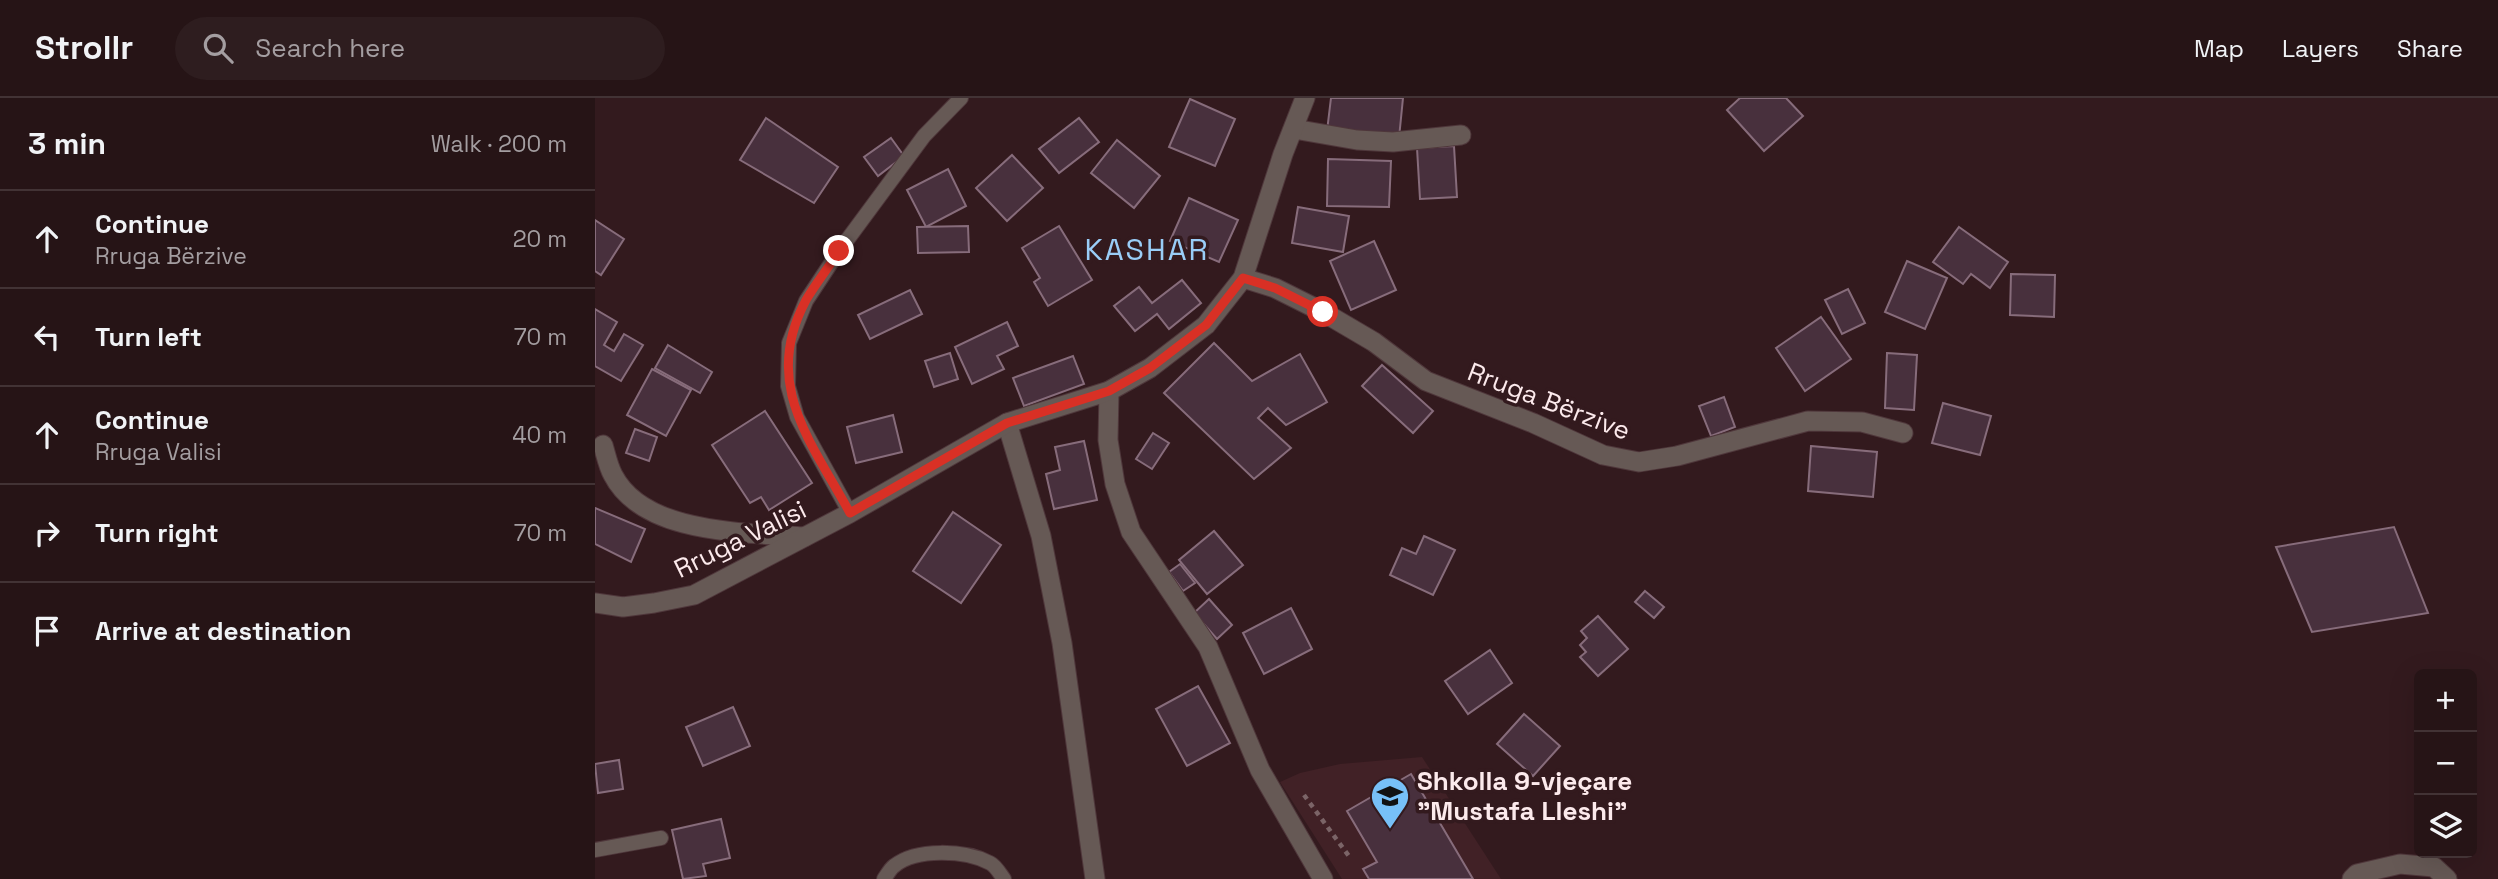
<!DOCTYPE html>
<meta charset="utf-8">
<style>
:root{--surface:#261416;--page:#2e1d1f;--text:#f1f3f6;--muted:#a49ea1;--line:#423335}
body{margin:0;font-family:"Space Grotesk",sans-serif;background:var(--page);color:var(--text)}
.controls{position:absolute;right:21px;bottom:21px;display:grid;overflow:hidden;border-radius:10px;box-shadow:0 7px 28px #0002}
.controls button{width:63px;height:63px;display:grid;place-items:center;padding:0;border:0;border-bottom:2px solid var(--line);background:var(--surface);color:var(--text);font:35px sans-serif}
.stop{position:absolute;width:21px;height:21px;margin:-16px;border:5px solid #d93025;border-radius:50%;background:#fff}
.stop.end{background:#d93025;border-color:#fff;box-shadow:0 2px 7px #0008}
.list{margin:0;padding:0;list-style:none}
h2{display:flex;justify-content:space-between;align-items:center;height:91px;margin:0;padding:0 28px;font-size:30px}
h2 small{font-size:23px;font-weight:400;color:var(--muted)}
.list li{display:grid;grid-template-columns:46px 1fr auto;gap:21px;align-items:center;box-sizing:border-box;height:98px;padding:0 28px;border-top:2px solid var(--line)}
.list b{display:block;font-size:26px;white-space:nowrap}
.list p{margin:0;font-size:23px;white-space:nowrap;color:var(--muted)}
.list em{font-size:23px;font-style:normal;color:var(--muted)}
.icon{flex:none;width:38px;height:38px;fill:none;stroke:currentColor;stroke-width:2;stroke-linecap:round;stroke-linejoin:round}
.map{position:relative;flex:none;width:1903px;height:781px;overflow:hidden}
header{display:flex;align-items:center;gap:42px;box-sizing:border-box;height:98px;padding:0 35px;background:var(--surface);border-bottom:2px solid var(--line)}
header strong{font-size:33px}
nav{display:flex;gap:38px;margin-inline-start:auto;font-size:24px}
.search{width:490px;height:63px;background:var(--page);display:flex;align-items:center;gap:18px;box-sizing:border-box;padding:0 24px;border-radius:38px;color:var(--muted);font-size:26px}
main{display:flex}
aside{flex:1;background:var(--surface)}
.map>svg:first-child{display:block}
.built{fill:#412126}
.building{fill:#48303d;stroke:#876c7b;stroke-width:2}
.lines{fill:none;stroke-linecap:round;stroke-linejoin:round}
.service-casing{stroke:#4f373b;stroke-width:16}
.minor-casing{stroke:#4f373b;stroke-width:21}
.path{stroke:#7b6467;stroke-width:4.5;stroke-dasharray:5 5;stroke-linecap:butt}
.service{stroke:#665955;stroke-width:14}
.minor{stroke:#665955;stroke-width:19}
.route{stroke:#d93025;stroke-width:9}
.labels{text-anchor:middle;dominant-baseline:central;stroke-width:7;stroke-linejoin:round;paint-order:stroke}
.street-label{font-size:26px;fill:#fceaec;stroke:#331a1e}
.poi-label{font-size:26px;font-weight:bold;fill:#fceaec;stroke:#331a1e;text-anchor:start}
.quarter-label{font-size:30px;letter-spacing:2px;fill:#99cdf7;stroke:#331a1e}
</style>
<header>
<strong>Strollr</strong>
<div class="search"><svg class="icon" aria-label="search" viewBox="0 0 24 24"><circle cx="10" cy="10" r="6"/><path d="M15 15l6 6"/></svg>Search here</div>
<nav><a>Map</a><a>Layers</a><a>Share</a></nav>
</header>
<main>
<aside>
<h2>3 min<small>Walk · 200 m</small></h2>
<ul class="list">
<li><svg class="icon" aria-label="ahead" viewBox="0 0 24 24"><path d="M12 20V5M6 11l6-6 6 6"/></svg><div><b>Continue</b><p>Rruga Bërzive</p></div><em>20 m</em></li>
<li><svg class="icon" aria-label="left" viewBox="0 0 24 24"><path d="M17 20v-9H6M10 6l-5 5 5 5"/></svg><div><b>Turn left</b></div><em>70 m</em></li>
<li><svg class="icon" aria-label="ahead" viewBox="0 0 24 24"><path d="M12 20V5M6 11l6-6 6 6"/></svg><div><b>Continue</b><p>Rruga Valisi</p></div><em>40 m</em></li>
<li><svg class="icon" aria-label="right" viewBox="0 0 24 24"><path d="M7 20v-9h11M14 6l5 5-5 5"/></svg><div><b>Turn right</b></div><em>70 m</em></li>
<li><svg class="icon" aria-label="arrive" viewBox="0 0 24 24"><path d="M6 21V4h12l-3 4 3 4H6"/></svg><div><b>Arrive at destination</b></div></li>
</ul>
</aside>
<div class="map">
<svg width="1903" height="781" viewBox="0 0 1903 781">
<rect width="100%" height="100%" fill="#331a1e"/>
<polygon class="built" points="827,659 906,781 747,781 685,684 705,675 745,666"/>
<g class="building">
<polygon points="736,0 808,0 804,40 732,33"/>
<polygon points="1145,0 1191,0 1208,18 1169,53 1132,12"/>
<polygon points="595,1 640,21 620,68 574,49"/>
<polygon points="171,20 243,69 219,105 145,62"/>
<polygon points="484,20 504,44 464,75 444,51"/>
<polygon points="296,40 309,58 283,78 269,59"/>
<polygon points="522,42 565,78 539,110 496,75"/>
<polygon points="859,48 862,99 825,101 822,50"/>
<polygon points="417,57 448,90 412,123 381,90"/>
<polygon points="733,61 796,63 794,109 732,108"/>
<polygon points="353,71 371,108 331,129 312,92"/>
<polygon points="594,100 643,122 624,164 575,143"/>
<polygon points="703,109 754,118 748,154 697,145"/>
<polygon points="0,122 29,141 6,177 0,173"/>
<polygon points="373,128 374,154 323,155 322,129"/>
<polygon points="464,128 497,182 453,208 439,184 445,180 427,150"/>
<polygon points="1364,129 1413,164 1395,190 1376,176 1368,186 1338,164"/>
<polygon points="779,143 801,192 756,212 735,163"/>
<polygon points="1312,163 1352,180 1330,231 1290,214"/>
<polygon points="1416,176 1460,177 1459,219 1415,217"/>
<polygon points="587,182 606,205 574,231 562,216 540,233 519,208 544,189 557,205"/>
<polygon points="1253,191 1270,225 1247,236 1230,202"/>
<polygon points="315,192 327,216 275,241 263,217"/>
<polygon points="0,211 22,224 9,247 19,253 29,236 48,247 26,283 0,268"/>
<polygon points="1226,219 1256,261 1210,293 1181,250"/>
<polygon points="412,224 423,248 402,258 409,271 377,286 360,249"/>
<polygon points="619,245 657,283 705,256 732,304 691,327 673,310 663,320 696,350 659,381 569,295"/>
<polygon points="73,247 117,274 105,295 60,270"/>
<polygon points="355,255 363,281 339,289 330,263"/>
<polygon points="1292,255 1322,257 1319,312 1290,310"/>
<polygon points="478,258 489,286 429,308 418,280"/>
<polygon points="787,267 838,313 818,335 767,288"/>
<polygon points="57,271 96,292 71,338 32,317"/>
<polygon points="1129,299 1140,329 1116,338 1104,308"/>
<polygon points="1348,305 1396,318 1385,357 1337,345"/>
<polygon points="170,313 217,385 174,412 166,399 155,405 117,347"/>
<polygon points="298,317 307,354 261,365 252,329"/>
<polygon points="40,331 62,339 54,363 31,355"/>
<polygon points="558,335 574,345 557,371 541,361"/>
<polygon points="489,343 502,402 459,411 451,376 465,372 460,349"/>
<polygon points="1216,348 1282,354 1278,399 1213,393"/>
<polygon points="0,410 50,431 36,464 0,446"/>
<polygon points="358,414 406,447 366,505 318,473"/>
<polygon points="1799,429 1833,515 1717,534 1681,449"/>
<polygon points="619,433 648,467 612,496 584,462"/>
<polygon points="829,438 860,452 838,497 795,477 807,450 821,456"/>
<polygon points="585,466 600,485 588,493 574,474"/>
<polygon points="1050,493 1069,509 1059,520 1040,504"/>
<polygon points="614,501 637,527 622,541 599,515"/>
<polygon points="696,510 717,551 669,576 648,535"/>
<polygon points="1003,518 1033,551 1003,578 985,559 991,554 985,547 992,540 986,533"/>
<polygon points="895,552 917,585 873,616 850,583"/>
<polygon points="603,588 635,645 592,668 561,611"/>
<polygon points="138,609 155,648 108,668 91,629"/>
<polygon points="929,616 965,648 938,678 902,646"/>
<polygon points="24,662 28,691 3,695 0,666"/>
<polygon points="816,676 878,781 774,781 768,771 782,764 752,713"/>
<polygon points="126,721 135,760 108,766 111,778 88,781 77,732"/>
</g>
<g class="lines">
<g class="service-casing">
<g id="service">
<polyline points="255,415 202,319 193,288 194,245 211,203 244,153 329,38 366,0"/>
<polyline points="0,752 66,740"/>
<path d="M289 781C292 777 295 771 299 768 321 750 370 752 395 765 401 768 405 776 409 781"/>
</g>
</g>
<g class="minor-casing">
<g id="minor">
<polyline points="699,31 762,42 798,44 866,37"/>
<polyline points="648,180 680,190 728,214 779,244 831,283 938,325 1008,357 1044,364 1082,358 1213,323 1267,324 1308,335"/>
<polyline points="514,293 513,342 520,386 536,434 613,549 665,672 728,781"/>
<polyline points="412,325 446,438 467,545 500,781"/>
<path d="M8 347C11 357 13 368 18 377 49 437 151 434 209 439"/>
<polyline points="0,505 28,509 59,505 99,497 255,415 412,325 514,293 555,270 611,227 648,180 688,56 710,0"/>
<polyline points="1757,781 1762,776 1805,766 1839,769 1852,781"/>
</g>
</g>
<polyline class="path" points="709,697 756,761"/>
<use href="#service" class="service"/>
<use href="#minor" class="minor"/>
</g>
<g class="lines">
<path class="route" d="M244 153C234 169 221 185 211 202 166 286 216 343 255 415L412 325 514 293 555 270 611 227 648 180 680 190 728 214"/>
</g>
<defs>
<g id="school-pin" transform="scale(2.0125)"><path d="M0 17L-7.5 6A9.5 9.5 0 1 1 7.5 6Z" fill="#77c0f7" stroke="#331a1e"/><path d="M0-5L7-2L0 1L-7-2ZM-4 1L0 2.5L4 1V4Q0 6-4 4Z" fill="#111"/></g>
</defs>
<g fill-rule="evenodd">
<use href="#school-pin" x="795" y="698"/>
</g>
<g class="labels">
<g class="street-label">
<text transform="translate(954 303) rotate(21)">Rruga Bërzive</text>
<text transform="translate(145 441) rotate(-26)">Rruga Valisi</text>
</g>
<g class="poi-label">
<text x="822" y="683">Shkolla 9-vjeçare<tspan x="822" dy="30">"Mustafa Lleshi"</tspan></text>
</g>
<g class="quarter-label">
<text x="552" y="151">KASHAR</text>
</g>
</g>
</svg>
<div class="controls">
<button>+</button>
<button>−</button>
<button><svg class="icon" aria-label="layers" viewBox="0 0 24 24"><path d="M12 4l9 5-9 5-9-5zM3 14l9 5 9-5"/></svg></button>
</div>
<div class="stop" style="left:728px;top:214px"></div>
<div class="stop end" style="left:244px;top:153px"></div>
</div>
</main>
